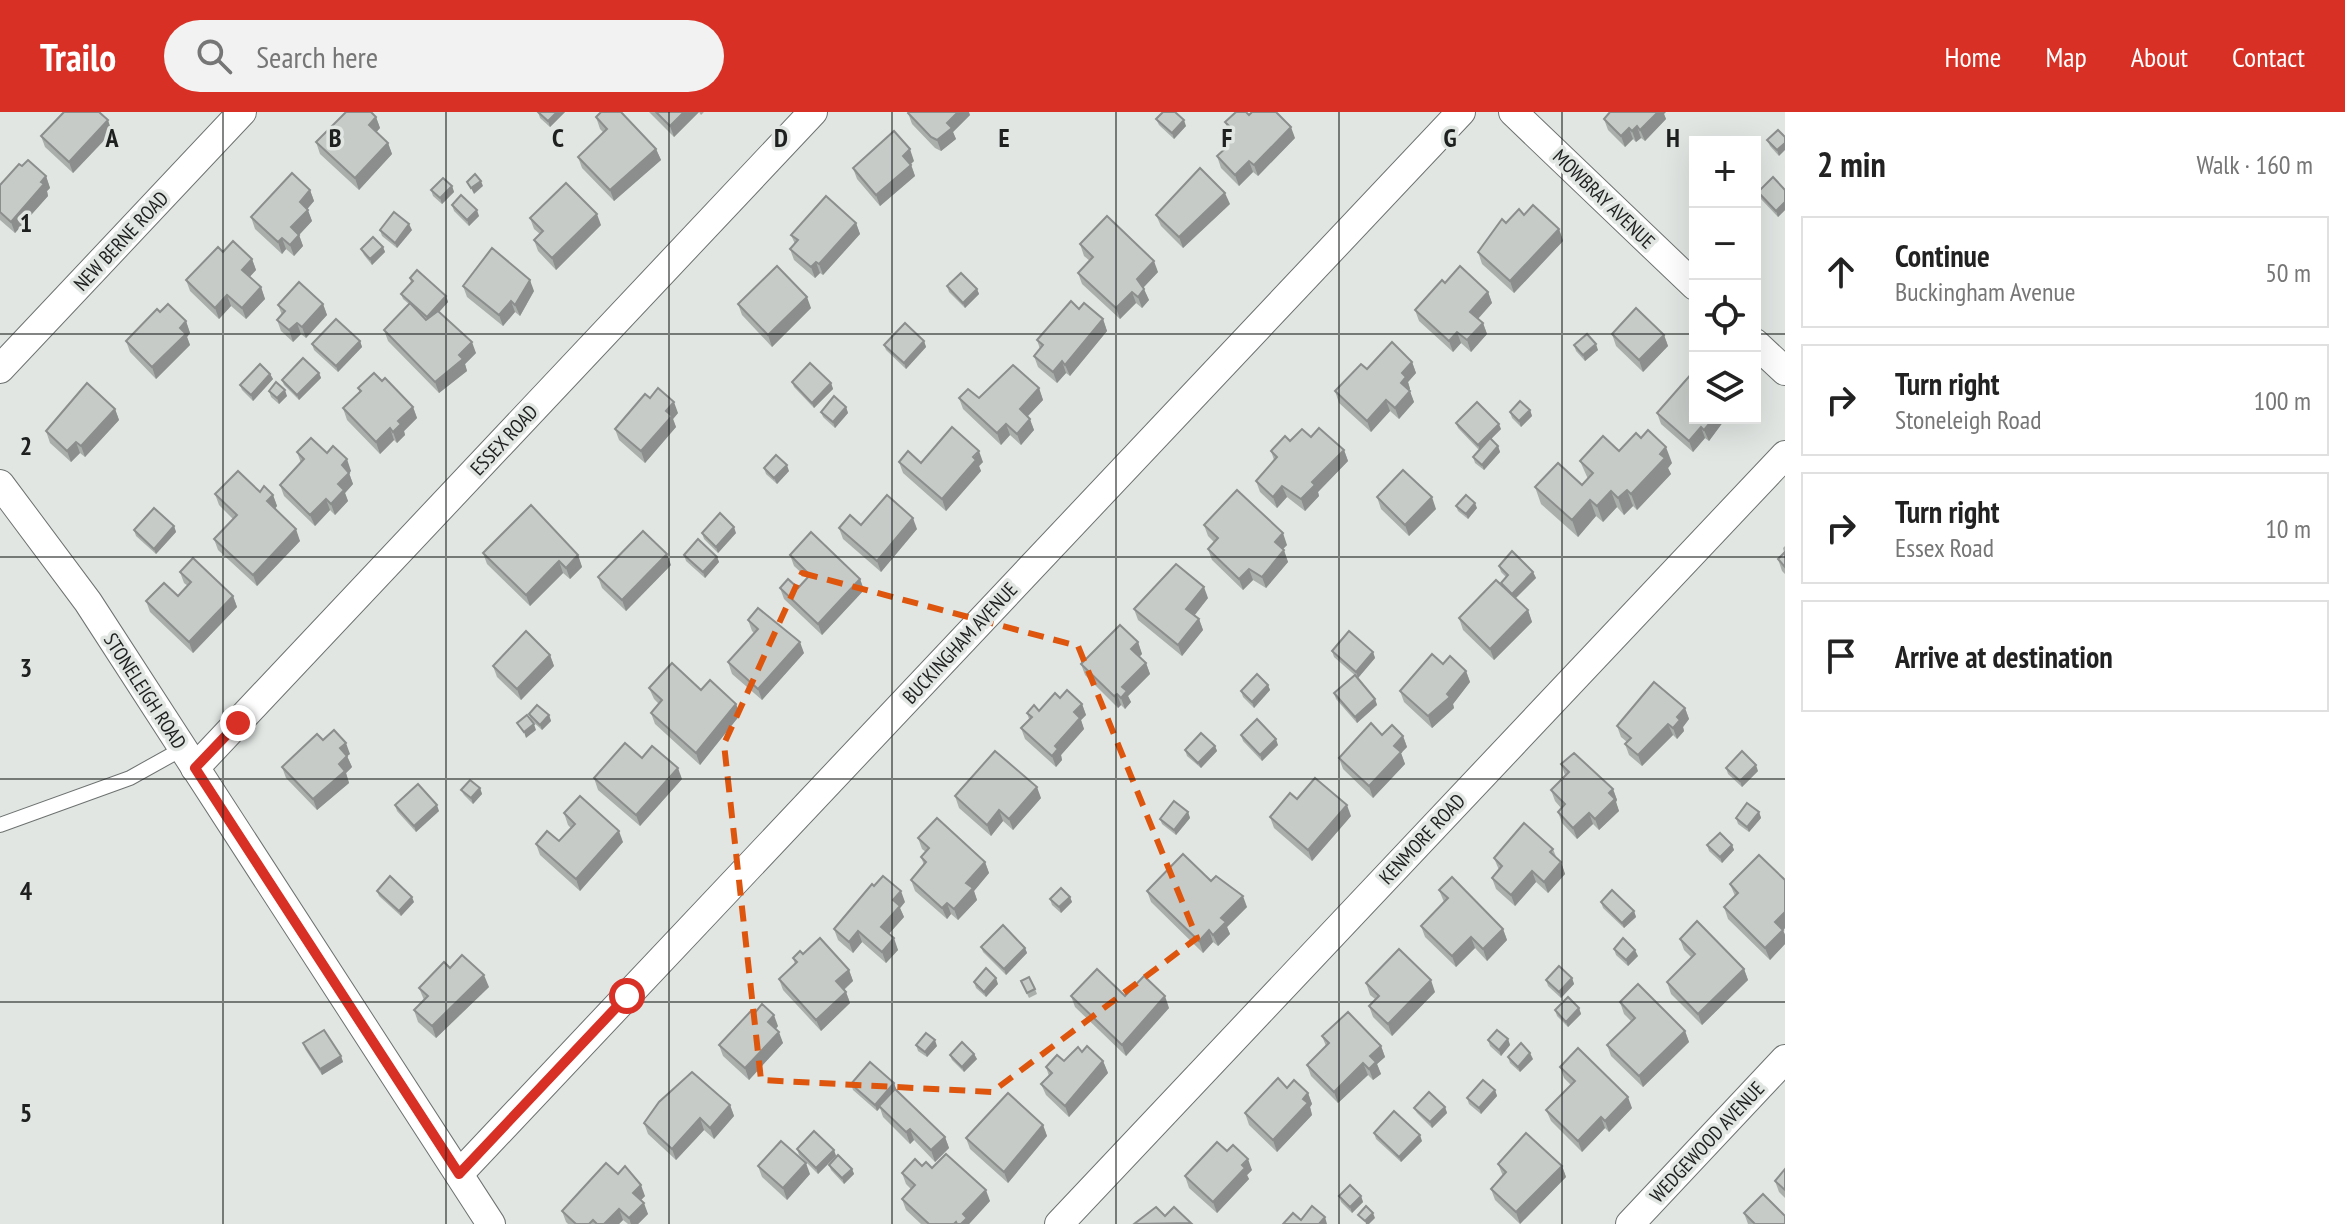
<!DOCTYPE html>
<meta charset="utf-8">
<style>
:root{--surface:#fff;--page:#f2f2f2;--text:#222;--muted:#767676;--line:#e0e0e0;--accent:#d93025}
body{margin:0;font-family:"PT Sans Narrow",sans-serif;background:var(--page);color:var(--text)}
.controls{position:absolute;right:24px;top:24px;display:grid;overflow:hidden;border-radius:0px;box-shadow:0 8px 32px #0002}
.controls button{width:72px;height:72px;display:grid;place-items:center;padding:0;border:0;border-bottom:2px solid var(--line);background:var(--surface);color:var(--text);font:40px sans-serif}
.stop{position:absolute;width:24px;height:24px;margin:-18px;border:6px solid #d93025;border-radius:50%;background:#fff}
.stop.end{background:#d93025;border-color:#fff;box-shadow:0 2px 8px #0008}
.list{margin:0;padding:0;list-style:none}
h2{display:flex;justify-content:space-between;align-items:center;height:104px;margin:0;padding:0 32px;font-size:34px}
h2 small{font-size:26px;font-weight:400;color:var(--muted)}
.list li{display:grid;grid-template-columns:52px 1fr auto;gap:24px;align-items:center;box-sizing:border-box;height:112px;margin:0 16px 16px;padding:0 16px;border:2px solid var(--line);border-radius:0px}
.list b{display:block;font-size:30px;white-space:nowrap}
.list p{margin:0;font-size:26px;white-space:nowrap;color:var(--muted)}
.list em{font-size:26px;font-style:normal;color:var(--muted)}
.icon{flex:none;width:44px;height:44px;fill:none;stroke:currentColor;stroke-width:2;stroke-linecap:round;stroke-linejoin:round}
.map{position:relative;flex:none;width:1785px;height:1112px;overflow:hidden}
header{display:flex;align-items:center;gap:48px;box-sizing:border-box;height:112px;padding:0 40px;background:var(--accent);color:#fff}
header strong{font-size:38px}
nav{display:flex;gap:44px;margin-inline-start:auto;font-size:28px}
.search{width:560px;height:72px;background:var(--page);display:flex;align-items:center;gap:20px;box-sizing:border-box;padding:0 28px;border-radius:44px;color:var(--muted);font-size:30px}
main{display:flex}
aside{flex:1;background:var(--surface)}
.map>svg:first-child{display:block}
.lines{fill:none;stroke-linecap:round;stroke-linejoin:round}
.service-casing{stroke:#6d7270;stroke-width:16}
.minor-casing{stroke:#6d7270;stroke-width:30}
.service{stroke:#fff;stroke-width:14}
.minor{stroke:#fff;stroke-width:28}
.wall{fill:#aaafac}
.shaded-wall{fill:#8b8e8c}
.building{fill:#c6cbc8;stroke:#8b8e8c;stroke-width:2}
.route{stroke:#d93025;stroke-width:10}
.marked{fill:none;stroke:#de560d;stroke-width:6;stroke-dasharray:16 10;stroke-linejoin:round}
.grid{fill:none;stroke:#1e201f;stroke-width:2;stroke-opacity:0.55}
.labels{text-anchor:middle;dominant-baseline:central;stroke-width:7;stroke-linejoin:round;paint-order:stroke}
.street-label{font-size:20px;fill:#1e201f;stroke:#e1e6e3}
.grid-label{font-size:26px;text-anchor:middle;font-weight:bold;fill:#1e201f;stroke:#e1e6e3;stroke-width:7;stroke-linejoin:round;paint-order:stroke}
</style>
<header>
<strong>Trailo</strong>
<div class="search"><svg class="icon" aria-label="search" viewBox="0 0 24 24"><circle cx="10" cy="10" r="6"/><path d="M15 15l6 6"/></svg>Search here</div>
<nav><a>Home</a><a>Map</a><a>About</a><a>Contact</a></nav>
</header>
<main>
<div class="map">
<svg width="1785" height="1112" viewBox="0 0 1785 1112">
<rect width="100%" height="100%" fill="#e1e6e3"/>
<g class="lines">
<g class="service-casing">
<polyline id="service" points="0,713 130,666 182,637"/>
</g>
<g class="minor-casing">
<g id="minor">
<polyline points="1513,0 1695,174"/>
<polyline points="1755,231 1785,259"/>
<polyline points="0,257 242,0"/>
<polyline points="0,372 88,490 491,1112"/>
<polyline points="195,656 813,0"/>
<polyline points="459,1062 1461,0"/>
<polyline points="1059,1112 1785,343"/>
<polyline points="1630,1112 1785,947"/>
</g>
</g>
<use href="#service" class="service"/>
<use href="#minor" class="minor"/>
</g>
<g class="wall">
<polygon points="63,0 99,0 112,20 73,61 45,35 41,24"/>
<polygon points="538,0 565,0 550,15 540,6"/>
<polygon points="649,0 704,0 701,3 699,0 674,25"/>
<polygon points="908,1 970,3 953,20 956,27 941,39 935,36 912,12"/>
<polygon points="1664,2 1666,7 1645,29 1641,26 1636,30 1633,27 1625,35 1608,18 1604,7"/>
<polygon points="1249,3 1295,26 1258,64 1253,60 1239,74 1221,56 1217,44 1226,36 1223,29 1230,23 1225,10"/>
<polygon points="376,5 380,16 376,20 388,31 392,42 359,78 320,42 316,30"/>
<polygon points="596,5 656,37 661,48 614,89 582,56 578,45 603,20 600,17"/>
<polygon points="1156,7 1186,14 1174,27 1159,13"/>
<polygon points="1778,18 1779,44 1770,34 1767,28"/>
<polygon points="914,49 911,52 915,64 880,94 857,67 853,56"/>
<polygon points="22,54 46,64 50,76 47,79 48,84 15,121 0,108 0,73"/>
<polygon points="452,74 454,80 442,92 433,84 431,78"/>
<polygon points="310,78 314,89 307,97 312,109 299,123 303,134 294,144 286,137 282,142 255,117 251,105"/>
<polygon points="1785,78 1785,98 1778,105 1760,86 1758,80"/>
<polygon points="1230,92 1183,136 1161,114 1156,103"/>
<polygon points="452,93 479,104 469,114 454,99"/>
<polygon points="1524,103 1559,117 1563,129 1514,181 1482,152 1478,140 1506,111"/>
<polygon points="530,106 601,113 556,158 538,139 534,128 540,122 534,117"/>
<polygon points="856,111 860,122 823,163 820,161 815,166 794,148 790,137 795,132 791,123"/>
<polygon points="380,118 412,118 397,136 382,124"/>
<polygon points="1080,132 1158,160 1143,176 1149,188 1142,196 1136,191 1120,207 1082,172 1078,161 1090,149 1084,144"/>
<polygon points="383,135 385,140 372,153 364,143 361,137"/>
<polygon points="223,140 252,147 256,158 249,165 261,175 265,187 246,207 231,194 219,207 190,179 186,168"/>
<polygon points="410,166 446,184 448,190 439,200 476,241 465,252 467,259 439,281 388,229 384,218 409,192 403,187 401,182 411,171"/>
<polygon points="1445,171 1488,180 1492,191 1478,207 1483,211 1487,222 1471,240 1461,231 1453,240 1419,209 1415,198"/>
<polygon points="463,174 534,179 520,204 515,200 503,214 467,185"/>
<polygon points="947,174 977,177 979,182 965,196 949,180"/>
<polygon points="323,192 327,203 306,226 301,222 293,230 281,219 277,208 282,203 278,193"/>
<polygon points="738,192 811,196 772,235 742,203"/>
<polygon points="1079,197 1103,207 1107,219 1070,264 1066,261 1057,271 1038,255 1034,244 1040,237 1037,228"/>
<polygon points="186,209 190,221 187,225 190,233 156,267 130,240 126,229"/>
<polygon points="1612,222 1664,223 1668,234 1643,260 1616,234"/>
<polygon points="360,229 362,235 338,260 314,238 312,232"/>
<polygon points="924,229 926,235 906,257 886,238 884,233"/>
<polygon points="1574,233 1598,238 1585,249 1576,239"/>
<polygon points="1412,250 1416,261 1408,270 1410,277 1409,278 1414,290 1399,307 1390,299 1371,320 1339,291 1335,279 1367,257"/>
<polygon points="319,261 321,266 299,288 284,273 282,268"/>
<polygon points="270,262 273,267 253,289 242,278 240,273"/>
<polygon points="382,269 413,295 417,306 404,319 405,323 397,331 394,328 380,342 347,308 343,296 360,280 358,276"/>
<polygon points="792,270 831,271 833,277 814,296 794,275"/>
<polygon points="1039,276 1043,288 1028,304 1034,318 1021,333 1010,323 1001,333 963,297 959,286 979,286"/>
<polygon points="269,279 287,284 279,292 271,285"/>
<polygon points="650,286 678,301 673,307 676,315 645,351 619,328 615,317"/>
<polygon points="846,295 848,301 835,316 823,305 821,300"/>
<polygon points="115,297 119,308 85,345 80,341 71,350 50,331 46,319"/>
<polygon points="1530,298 1532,304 1521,315 1512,306 1510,300"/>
<polygon points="1657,301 1695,306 1726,306 1709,329 1705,326 1693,340 1661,312"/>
<polygon points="1456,311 1501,317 1491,327 1498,334 1500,340 1484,358 1475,351 1473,345 1479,338 1458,316"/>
<polygon points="1311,325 1344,338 1348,349 1318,380 1319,384 1305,399 1287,385 1277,396 1260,380 1256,369 1274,348 1271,339 1290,329"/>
<polygon points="1619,339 1672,351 1668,356 1671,362 1637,398 1633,394 1624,403 1617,395 1603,410 1596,404 1578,425 1541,392 1535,375 1582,373 1588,367 1580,349"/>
<polygon points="297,340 327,341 351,359 349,361 353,372 345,381 348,389 335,403 330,398 315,414 284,384 280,373 301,351"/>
<polygon points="899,350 983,350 979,354 981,359 946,399 903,361"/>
<polygon points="764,356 789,359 777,372 766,362"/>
<polygon points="260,380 273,383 277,394 275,397 300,429 257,474 218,438 214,427 233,407 219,393 215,382"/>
<polygon points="1377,385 1436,397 1409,424 1381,397"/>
<polygon points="1456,394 1477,396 1468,407 1458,399"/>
<polygon points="1204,413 1287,433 1283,437 1288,450 1266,476 1253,468 1243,478 1212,448 1208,437 1214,430 1208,424"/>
<polygon points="174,414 176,420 156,442 136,424 134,418"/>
<polygon points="839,416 917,417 881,460 843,427"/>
<polygon points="702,421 736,421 718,441 704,427"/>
<polygon points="1785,434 1785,462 1782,459 1778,447 1784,440 1783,436"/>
<polygon points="483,441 578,443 582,455 570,467 563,461 530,494 487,452"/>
<polygon points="684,443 717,445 719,450 705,466 686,449"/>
<polygon points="790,443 860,467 864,478 822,523 784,487 780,476 798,476 807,466 794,454"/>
<polygon points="671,453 626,499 602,476 598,465"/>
<polygon points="1499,454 1533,460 1536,466 1515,486 1528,498 1532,510 1494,548 1463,518 1459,506 1502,473 1501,471 1506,465 1501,460"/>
<polygon points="180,460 233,484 237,495 193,541 150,500 146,489 178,484 188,474 184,471"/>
<polygon points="1208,486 1194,503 1199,507 1203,518 1182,544 1138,508 1134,497"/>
<polygon points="748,508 804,541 762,588 732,562 728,550 754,521 752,519"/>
<polygon points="1138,530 1142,542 1139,545 1146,551 1150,562 1128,584 1131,590 1125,597 1121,593 1118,596 1085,563 1081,552"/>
<polygon points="1332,539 1373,540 1375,546 1358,566 1334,545"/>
<polygon points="550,543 554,554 521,588 497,565 493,554"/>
<polygon points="1443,552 1466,559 1470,570 1453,592 1454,596 1432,616 1404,590 1400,579"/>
<polygon points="1268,573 1270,578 1254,596 1243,585 1241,579"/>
<polygon points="649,576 701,578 736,592 740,603 700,653 655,612 651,601 659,592 654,587"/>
<polygon points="1334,581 1375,587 1377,593 1357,611 1336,587"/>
<polygon points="1060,586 1082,592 1086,603 1081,608 1084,617 1061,643 1062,648 1056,655 1025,627 1021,616 1029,607 1027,601 1039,599"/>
<polygon points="1685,596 1689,607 1683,615 1684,619 1677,627 1673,623 1642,654 1629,643 1625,632 1627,630 1621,625 1617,614"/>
<polygon points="529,602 549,603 551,609 542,618 531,608"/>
<polygon points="1241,623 1278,633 1262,649 1243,629"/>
<polygon points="1382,623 1403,624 1407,635 1401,641 1405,652 1373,686 1343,657 1339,646"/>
<polygon points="323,628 350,642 347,644 352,655 346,661 349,671 317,698 286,666 282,655"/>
<polygon points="1215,634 1217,639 1201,656 1187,644 1185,638"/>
<polygon points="642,646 682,667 640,714 598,678 594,666"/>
<polygon points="1561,652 1613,677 1617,688 1616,690 1619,699 1599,718 1593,712 1577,727 1562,711 1558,700 1561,696 1555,689 1551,678 1565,663"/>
<polygon points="1726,656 1758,659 1742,675 1728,662"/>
<polygon points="480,676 482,682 473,692 464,683 461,678"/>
<polygon points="955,684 1041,686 1013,718 1003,709 991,724 959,696"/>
<polygon points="395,693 439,699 416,720 397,699"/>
<polygon points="1188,700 1190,706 1176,723 1162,712 1160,707"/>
<polygon points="1759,700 1761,706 1749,720 1738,712 1736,706"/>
<polygon points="564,701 623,730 580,779 540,743 536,732 559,729 571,716 568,713"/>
<polygon points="1351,704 1312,749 1274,716 1270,705"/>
<polygon points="918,726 985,750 989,761 974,779 977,788 958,808 951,802 947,807 915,779 911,768 924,753 921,745 926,740 922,737"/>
<polygon points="1707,733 1732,733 1734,738 1722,751 1709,739"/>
<polygon points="1553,737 1557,747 1561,750 1565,762 1548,781 1536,770 1515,794 1496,777 1492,766 1499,758 1494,746"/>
<polygon points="1785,768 1785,816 1783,818 1785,823 1785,832 1770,848 1728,807 1724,795 1735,784 1730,772"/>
<polygon points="1211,769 1247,795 1227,815 1230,822 1218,834 1213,830 1203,841 1151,790 1147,779"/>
<polygon points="1439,778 1503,817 1507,828 1487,849 1475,836 1456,855 1425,825 1421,814 1444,790"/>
<polygon points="377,779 414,790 401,804 379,784"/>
<polygon points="1070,785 1072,790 1061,801 1052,793 1050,787"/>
<polygon points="905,790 900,796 904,805 889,822 898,838 886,851 862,830 853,841 838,828 834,817"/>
<polygon points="1601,790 1634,799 1636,805 1624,816 1603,796"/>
<polygon points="1680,827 1744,857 1748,868 1702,913 1671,882 1667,870 1692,846 1684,838"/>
<polygon points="981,835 1025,836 1027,841 1006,863 983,840"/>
<polygon points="1614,837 1638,844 1628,854 1616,843"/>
<polygon points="803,842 849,858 853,869 844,878 846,880 850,891 821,919 783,878 779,867 795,852 793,846"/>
<polygon points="450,856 489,875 436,926 418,910 414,898 424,888 419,876"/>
<polygon points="1572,866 1574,872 1561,886 1548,874 1546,868"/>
<polygon points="1021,869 1035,877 1037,882 1029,886"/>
<polygon points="974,870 998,872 986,885 976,876"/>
<polygon points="1366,871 1435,880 1392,924 1373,905 1369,894 1375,887 1370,883"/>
<polygon points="1071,884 1125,884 1169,896 1126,944 1075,895"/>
<polygon points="1620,890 1685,919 1689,930 1643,975 1611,944 1607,933 1631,909 1624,902"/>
<polygon points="1579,896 1581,902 1568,915 1557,904 1555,898"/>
<polygon points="754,902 778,914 776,917 783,931 749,968 723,944 719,933"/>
<polygon points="1322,924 1381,934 1385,945 1377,952 1381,962 1373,968 1368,963 1338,991 1311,964 1307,953 1326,934"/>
<polygon points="1508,927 1510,933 1501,944 1490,934 1488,928"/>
<polygon points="303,931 341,944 343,950 322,963 305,937"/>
<polygon points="916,933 937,934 927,945 918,939"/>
<polygon points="1082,940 1103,949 1108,961 1069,1005 1046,983 1041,972 1049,964 1046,955 1064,949"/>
<polygon points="974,942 977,947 964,960 952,948 950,943"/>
<polygon points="1508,945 1533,947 1520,960 1510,951"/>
<polygon points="1560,955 1632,996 1609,1020 1605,1016 1582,1040 1551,1009 1546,998 1571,973 1564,966"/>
<polygon points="894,971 896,977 945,1025 949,1036 935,1050 914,1028 910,1032 883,1005 880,996 877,999 853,978 851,972"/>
<polygon points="1287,976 1308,981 1312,992 1310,995 1312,1003 1277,1040 1249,1013 1245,1001"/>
<polygon points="1495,978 1497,984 1481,1002 1469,992 1467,986"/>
<polygon points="730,993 734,1004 714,1027 704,1018 676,1048 648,1022 644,1011"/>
<polygon points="1445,995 1447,1001 1432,1016 1417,1001 1414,996"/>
<polygon points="1043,1013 1047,1024 1008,1071 970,1037 966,1026"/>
<polygon points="1374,1021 1422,1029 1401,1050 1376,1027"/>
<polygon points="797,1037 834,1038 836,1044 818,1062 799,1043"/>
<polygon points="1227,1039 1252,1058 1247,1063 1249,1067 1217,1101 1189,1076 1185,1064"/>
<polygon points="1498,1052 1562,1054 1566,1065 1520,1112 1495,1088 1491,1077 1503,1064"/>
<polygon points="829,1053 852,1057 854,1062 844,1072 831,1058"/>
<polygon points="758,1054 810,1062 787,1088 762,1065"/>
<polygon points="922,1054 932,1056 990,1089 969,1112 921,1112 906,1098 902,1087 911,1077 906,1072 902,1061"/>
<polygon points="1785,1057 1785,1086 1779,1080 1775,1069"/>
<polygon points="618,1062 645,1084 641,1088 648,1102 638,1112 628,1112 623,1108 619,1112 568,1112 566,1110 562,1099"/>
<polygon points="1339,1084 1361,1084 1363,1090 1352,1101 1341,1090"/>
<polygon points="1744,1101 1785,1112 1748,1112"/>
</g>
<g class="shaded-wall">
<polygon points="557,0 565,0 550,15 548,9"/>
<polygon points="684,0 699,0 674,25 670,14"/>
<polygon points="958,0 969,0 970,3 953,20 956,27 941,39 937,28 947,11"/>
<polygon points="1658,0 1666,0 1664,2 1666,7 1645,29 1640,18"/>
<polygon points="376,5 380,16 373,24 369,13"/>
<polygon points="108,8 112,20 73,61 69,50"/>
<polygon points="1184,8 1186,14 1174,27 1172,21"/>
<polygon points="1637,14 1641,26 1636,30 1632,19"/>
<polygon points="1291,15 1295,26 1258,64 1254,53"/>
<polygon points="1629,16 1633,27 1625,35 1621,24"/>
<polygon points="388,31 392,42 359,78 355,66"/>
<polygon points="1785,31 1785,38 1779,44 1777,38"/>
<polygon points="656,37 661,48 614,89 610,78"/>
<polygon points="910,37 914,49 907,55 903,44"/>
<polygon points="1249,49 1253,60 1239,74 1235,63"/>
<polygon points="911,53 915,64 880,94 876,83"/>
<polygon points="46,64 50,76 47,79 48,84 15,121 11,110"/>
<polygon points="481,69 483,74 474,82 471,76"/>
<polygon points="452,74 454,80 442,92 440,86"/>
<polygon points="310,78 314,89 304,101 300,90"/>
<polygon points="1225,81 1230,92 1183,136 1179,125"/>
<polygon points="1785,90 1785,98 1778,105 1776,99"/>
<polygon points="308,98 312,109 299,123 303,134 294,144 290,133 291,115"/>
<polygon points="477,98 479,104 469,114 467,108"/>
<polygon points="597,102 601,113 556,158 552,146"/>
<polygon points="856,111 860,122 823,163 819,152"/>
<polygon points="409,112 412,118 397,136 395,131"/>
<polygon points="1559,117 1563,129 1514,181 1510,169"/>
<polygon points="282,126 286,137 282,142 278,130"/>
<polygon points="383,135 385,140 372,153 370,147"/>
<polygon points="252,147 256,158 246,169 242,158"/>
<polygon points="1154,149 1158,160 1141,178 1137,167"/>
<polygon points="816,150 820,161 815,166 811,155"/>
<polygon points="530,168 534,179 520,204 515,193"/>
<polygon points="261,175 265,187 246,207 242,196"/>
<polygon points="977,177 979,182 965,196 963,191"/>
<polygon points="1144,177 1149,188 1142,196 1138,185"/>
<polygon points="1132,180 1136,191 1120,207 1116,196"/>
<polygon points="1488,180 1492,191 1474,211 1470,200"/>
<polygon points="227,183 231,194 219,207 215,196"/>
<polygon points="446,184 448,190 429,211 427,205"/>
<polygon points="807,185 811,196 772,235 768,223"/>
<polygon points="511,189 515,200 503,214 499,203"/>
<polygon points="323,192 327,203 306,226 302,215"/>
<polygon points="1103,207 1107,219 1070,264 1065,253"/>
<polygon points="186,209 190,221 187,225 190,233 156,267 152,255 180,216"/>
<polygon points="297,211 301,222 293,230 289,218"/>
<polygon points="1483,211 1487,222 1471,240 1467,228"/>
<polygon points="1457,220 1461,231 1453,240 1449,229"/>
<polygon points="1664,223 1668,234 1643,260 1639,248"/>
<polygon points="360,229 362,235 338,260 336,254"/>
<polygon points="924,229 926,235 906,257 904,251"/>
<polygon points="472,230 476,241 465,252 467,259 439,281 435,270"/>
<polygon points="1596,232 1598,238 1585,249 1583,243"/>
<polygon points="1062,249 1066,261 1057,271 1053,260"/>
<polygon points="1412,250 1416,261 1408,270 1410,277 1405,282 1401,271 1402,261"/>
<polygon points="319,261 321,266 299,288 297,283"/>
<polygon points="270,262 273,267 253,289 251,283"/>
<polygon points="831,271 833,277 814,296 812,291"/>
<polygon points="1039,276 1043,288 1024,308 1020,297"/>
<polygon points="285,278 287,284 279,292 277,286"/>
<polygon points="1410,279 1414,290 1399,307 1395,296"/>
<polygon points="1386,288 1390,299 1371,320 1367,309"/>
<polygon points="674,290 678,301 673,307 676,315 645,351 641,339 666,299"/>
<polygon points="413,295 417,306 404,319 405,323 397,331 393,320 398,309"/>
<polygon points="846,295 848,301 835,316 833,310"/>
<polygon points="115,297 119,308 85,345 81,334"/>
<polygon points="1530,298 1532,304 1521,315 1519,309"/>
<polygon points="1714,306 1726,306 1709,329 1704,318"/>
<polygon points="1030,307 1034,318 1021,333 1017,322"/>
<polygon points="1006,312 1010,323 1001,333 997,321"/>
<polygon points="1499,312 1501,317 1480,338 1478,333"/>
<polygon points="1701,315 1705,326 1693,340 1689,329"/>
<polygon points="390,316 394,328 380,342 376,330"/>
<polygon points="76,330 80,341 71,350 67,339"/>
<polygon points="1498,334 1500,340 1484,358 1482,353"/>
<polygon points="1666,335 1672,351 1668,356 1671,362 1637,398 1631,382"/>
<polygon points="1344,338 1348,349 1318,380 1319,384 1305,399 1301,387 1312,370"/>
<polygon points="979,339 983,350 979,354 981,359 946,399 942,387"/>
<polygon points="347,347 351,359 349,361 353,372 345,381 348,389 335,403 331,392 338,372 342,353"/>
<polygon points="787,353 789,359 777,372 774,366"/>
<polygon points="1282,374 1287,385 1277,396 1273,385"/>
<polygon points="1627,378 1633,394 1624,403 1618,386"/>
<polygon points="1611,379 1617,395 1603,410 1597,394"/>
<polygon points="273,383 277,394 271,401 267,389"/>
<polygon points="1432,385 1436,397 1409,424 1405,413"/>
<polygon points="326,387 330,398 315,414 310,403"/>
<polygon points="1590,388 1596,404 1578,425 1572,408"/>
<polygon points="1475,391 1477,396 1468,407 1466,402"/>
<polygon points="913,406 917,417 881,460 877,449"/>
<polygon points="174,414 176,420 156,442 154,437"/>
<polygon points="734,415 736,421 718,441 716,435"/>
<polygon points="296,417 300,429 257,474 253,463"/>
<polygon points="1283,421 1287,433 1279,441 1275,430"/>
<polygon points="1284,438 1288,450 1266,476 1262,465"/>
<polygon points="667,442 671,453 626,499 622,488"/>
<polygon points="578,443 582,455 570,467 566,456"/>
<polygon points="717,445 719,450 705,466 703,460"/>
<polygon points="559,449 563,461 530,494 526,483"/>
<polygon points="1249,457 1253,468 1243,478 1239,467"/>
<polygon points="1533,460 1536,466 1515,487 1512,482"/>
<polygon points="860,467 864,478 822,523 818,512"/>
<polygon points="1204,475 1208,486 1191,508 1186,497"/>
<polygon points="233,484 237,495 193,541 189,530"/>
<polygon points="1528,498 1532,510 1494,548 1490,537"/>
<polygon points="1199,507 1203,518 1182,544 1178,533"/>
<polygon points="800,530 804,541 762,588 758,577"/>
<polygon points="1138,530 1142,542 1135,549 1131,537"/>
<polygon points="1373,540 1375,546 1358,566 1356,560"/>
<polygon points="550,543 554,554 521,588 517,577"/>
<polygon points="1146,551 1150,562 1128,584 1131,590 1125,597 1121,586 1122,575"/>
<polygon points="1466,559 1470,570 1453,592 1454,596 1432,616 1428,604"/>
<polygon points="1268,573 1270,578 1254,596 1252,590"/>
<polygon points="1117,582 1121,593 1118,596 1114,584"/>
<polygon points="1375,587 1377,593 1357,611 1355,605"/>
<polygon points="736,592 740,603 700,653 696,641"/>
<polygon points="1082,592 1086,603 1081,608 1084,617 1061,643 1062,648 1056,655 1052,644 1055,634 1074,600"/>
<polygon points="1685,596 1689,607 1683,615 1684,619 1677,627 1673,616 1677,605"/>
<polygon points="549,603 551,609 542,618 540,613"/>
<polygon points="534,612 536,618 526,626 524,620"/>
<polygon points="1668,612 1673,623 1642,654 1638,643"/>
<polygon points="1403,624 1407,635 1401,641 1405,652 1373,686 1369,674 1394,634"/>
<polygon points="1276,627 1278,633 1262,649 1260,643"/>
<polygon points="346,631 350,642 347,644 352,655 346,661 349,671 317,698 313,687 339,652 340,636"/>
<polygon points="1215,634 1217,639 1201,656 1198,651"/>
<polygon points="1756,653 1758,659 1742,675 1740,669"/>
<polygon points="678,656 682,667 640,714 636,703"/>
<polygon points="1037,675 1041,686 1013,718 1009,707"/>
<polygon points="480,676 482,682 473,692 471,686"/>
<polygon points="1613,677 1617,688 1616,690 1619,699 1599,718 1595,707 1609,681"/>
<polygon points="437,693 439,699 416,720 414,714"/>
<polygon points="1347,693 1351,704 1312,749 1308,738"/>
<polygon points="999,698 1003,709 991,724 987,713"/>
<polygon points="1188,700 1190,706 1176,723 1174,718"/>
<polygon points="1759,700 1761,706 1749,720 1747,715"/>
<polygon points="1589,701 1593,712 1577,727 1573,716"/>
<polygon points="619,719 623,730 580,779 576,767"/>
<polygon points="1732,733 1734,738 1722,751 1720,745"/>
<polygon points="985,750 989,761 974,779 977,788 958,808 954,797 966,771"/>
<polygon points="1561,750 1565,762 1548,781 1544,770"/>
<polygon points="1532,759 1536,770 1515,794 1511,783"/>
<polygon points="901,779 905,790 900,796 904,805 885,826 881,815 893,788"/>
<polygon points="1243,784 1247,795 1227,815 1230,822 1218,834 1213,823 1221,806"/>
<polygon points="412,785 414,790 401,804 399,799"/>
<polygon points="1070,785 1072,790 1061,801 1059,795"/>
<polygon points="947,791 951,802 947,807 942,796"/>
<polygon points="1634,799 1636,805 1624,816 1622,811"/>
<polygon points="1785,800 1785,816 1780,822 1775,810"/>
<polygon points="1503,817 1507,828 1487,849 1483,837"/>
<polygon points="1209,818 1213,830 1203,841 1199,829"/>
<polygon points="1783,818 1785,823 1785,832 1770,848 1765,836"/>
<polygon points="858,819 862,830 853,841 849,830"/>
<polygon points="1471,825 1475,836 1456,855 1452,844"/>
<polygon points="894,826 898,838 886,851 882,840"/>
<polygon points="1025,836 1027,841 1006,863 1004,857"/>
<polygon points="1635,838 1638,844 1628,854 1626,848"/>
<polygon points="1744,857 1748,868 1702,913 1698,902"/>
<polygon points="849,858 853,869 840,881 836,869"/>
<polygon points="484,863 489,875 436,926 432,914"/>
<polygon points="996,866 998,872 986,885 984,880"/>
<polygon points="1572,866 1574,872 1561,886 1559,880"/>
<polygon points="1431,868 1435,880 1392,924 1388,912"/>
<polygon points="846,880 850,891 821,919 816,908"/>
<polygon points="1165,884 1169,896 1126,944 1122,933"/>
<polygon points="1579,896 1581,902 1568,915 1566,910"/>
<polygon points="774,903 778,914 772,921 768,910"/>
<polygon points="1685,919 1689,930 1643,975 1639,964"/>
<polygon points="779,920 783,931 749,968 745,956"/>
<polygon points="1508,927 1510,933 1501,944 1499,938"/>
<polygon points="935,928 937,934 927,945 925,940"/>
<polygon points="1381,934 1385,945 1377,952 1381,962 1373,968 1369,957 1370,944"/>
<polygon points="1530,941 1533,947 1520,960 1518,955"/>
<polygon points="974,942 977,947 964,960 962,955"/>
<polygon points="341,944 343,950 322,963 320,957"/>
<polygon points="1103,949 1108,961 1069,1005 1065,994"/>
<polygon points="1363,951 1368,963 1338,991 1334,980"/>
<polygon points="894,971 896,977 877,999 875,993"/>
<polygon points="1495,978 1497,984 1481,1002 1479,996"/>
<polygon points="1308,981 1312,992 1310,995 1312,1003 1277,1040 1273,1028"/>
<polygon points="1628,985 1632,996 1609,1020 1605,1009"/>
<polygon points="730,993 734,1004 714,1027 710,1016"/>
<polygon points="1445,995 1447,1001 1432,1016 1430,1010"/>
<polygon points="1601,1005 1605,1016 1582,1040 1578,1029"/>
<polygon points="700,1006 704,1018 676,1048 672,1037"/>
<polygon points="1043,1013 1047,1024 1008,1071 1004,1060"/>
<polygon points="910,1017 914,1028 910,1032 906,1020"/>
<polygon points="1420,1023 1422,1029 1401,1050 1399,1045"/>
<polygon points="945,1025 949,1036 935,1050 931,1038"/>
<polygon points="834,1038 836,1044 818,1062 816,1056"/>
<polygon points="1248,1047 1252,1058 1247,1063 1249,1067 1217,1101 1213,1090"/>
<polygon points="806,1051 810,1062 787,1088 783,1076"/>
<polygon points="1562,1054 1566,1065 1520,1112 1516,1100"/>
<polygon points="852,1057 854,1062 844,1072 842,1066"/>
<polygon points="641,1073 645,1084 637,1092 633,1081"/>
<polygon points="986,1078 990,1089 969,1112 961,1112 963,1102"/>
<polygon points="1361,1084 1363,1090 1352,1101 1350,1095"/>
<polygon points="644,1091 648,1102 638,1112 631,1112 629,1106"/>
<polygon points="619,1097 623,1108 619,1112 604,1112"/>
<polygon points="1373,1101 1375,1106 1369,1112 1366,1112 1365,1109"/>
<polygon points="1325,1105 1327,1112 1319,1112"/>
</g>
<g class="building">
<polygon points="64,0 99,0 108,8 69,50 41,24"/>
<polygon points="346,0 371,0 376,5 369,13 388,31 355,66 316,30"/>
<polygon points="538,0 557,0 548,9"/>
<polygon points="601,0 621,0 656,37 610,78 578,45 607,17 596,5"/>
<polygon points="656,0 684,0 670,14"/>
<polygon points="909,0 958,0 947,11 952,16 937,28 931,25 908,1"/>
<polygon points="1163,0 1175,0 1184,8 1172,21 1156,7"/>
<polygon points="1236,0 1246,0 1249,3 1252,0 1276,0 1291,15 1254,53 1249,49 1235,63 1217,44 1228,34 1223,29 1234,19 1225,10"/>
<polygon points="1610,0 1658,0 1640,18 1637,14 1632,19 1629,16 1621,24 1604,7"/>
<polygon points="1778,18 1785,25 1785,31 1777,38 1767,28"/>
<polygon points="894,19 910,37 903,44 911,53 876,83 853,56"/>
<polygon points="28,48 46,64 41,70 44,72 11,110 0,100 0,73 19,52 22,54"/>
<polygon points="1200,56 1225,81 1179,125 1156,103"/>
<polygon points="292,61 310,78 300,90 308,98 291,115 299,123 290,133 282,126 278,130 251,105"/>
<polygon points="475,62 481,69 471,76 467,70"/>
<polygon points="1773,65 1785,78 1785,90 1776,99 1758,80"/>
<polygon points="443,66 452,74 440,86 431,78"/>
<polygon points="566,71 597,102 552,146 534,128 543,119 530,106"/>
<polygon points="461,83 477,98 467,108 452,93"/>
<polygon points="826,84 856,111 819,152 816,150 811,155 790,137 798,128 791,123"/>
<polygon points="1533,93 1559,117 1510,169 1478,140 1502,107 1506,111 1519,97 1524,103"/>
<polygon points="394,100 409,112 395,131 380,118"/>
<polygon points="1107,104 1154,149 1137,167 1144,177 1138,185 1132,180 1116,196 1078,161 1093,145 1080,132"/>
<polygon points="373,125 383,135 370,147 361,137"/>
<polygon points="233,129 252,147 242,158 261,175 242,196 227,183 215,196 186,168 218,135 223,140"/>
<polygon points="492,136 530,168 515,193 511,189 499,203 463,174"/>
<polygon points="777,154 807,185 768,223 738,192"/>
<polygon points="1460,154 1488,180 1470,200 1483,211 1467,228 1457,220 1449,229 1415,198 1442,168 1445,171"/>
<polygon points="417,158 446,184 427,205 401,182 413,169 410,166"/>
<polygon points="961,161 977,177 963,191 947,174"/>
<polygon points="299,170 323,192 302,215 297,211 289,218 277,208 285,199 278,193"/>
<polygon points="1071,189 1079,197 1084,191 1103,207 1065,253 1062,249 1053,260 1034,244 1043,233 1037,228"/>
<polygon points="410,191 426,208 438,199 472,230 459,243 463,247 435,270 384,218"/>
<polygon points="168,192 186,209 180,216 186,222 152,255 126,229 157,197 160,200"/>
<polygon points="1636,196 1664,223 1639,248 1612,222"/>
<polygon points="336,207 360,229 336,254 312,232"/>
<polygon points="905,211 924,229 904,251 884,233"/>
<polygon points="1587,222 1596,232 1583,243 1574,233"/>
<polygon points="1392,230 1412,250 1402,261 1406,265 1401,271 1410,279 1395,296 1386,288 1367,309 1335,279 1361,252 1367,257"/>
<polygon points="303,246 319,261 297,283 282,268"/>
<polygon points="810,251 831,271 812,291 792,270"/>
<polygon points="260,252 270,262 251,283 240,273"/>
<polygon points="1013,253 1039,276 1020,297 1030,307 1017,322 1006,312 997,321 959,286 968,277 979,286"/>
<polygon points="1693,260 1695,261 1695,306 1714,306 1704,318 1701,315 1689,329 1657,301"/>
<polygon points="374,261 382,269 385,266 413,295 398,309 401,312 393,320 390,316 376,330 343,296 361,279 358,276"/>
<polygon points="276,270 285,278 277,286 269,279"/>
<polygon points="87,271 115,297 81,334 76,330 67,339 46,319"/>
<polygon points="658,276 674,290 666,299 672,304 641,339 615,317 645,282 650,286"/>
<polygon points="834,284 846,295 833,310 821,300"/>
<polygon points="1520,289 1530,298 1519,309 1510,300"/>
<polygon points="1477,290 1499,312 1478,333 1456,311"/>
<polygon points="952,315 979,339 973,345 976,348 942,387 899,350 908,339 921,351"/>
<polygon points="1319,316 1344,338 1312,370 1315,373 1301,387 1282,374 1273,385 1256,369 1277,345 1271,339 1285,324 1290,329 1302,317 1311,325"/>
<polygon points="1648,318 1666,335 1660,342 1665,346 1631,382 1627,378 1618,386 1611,379 1597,394 1590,388 1572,408 1535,375 1558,351 1582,373 1593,361 1580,349 1603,324 1619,339 1636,321 1641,326"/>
<polygon points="311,326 327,341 333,334 347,347 342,353 349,361 338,372 344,378 331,392 326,387 310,403 280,373 304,347 297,340"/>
<polygon points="1490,326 1498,334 1482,353 1473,345"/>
<polygon points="776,343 787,353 774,366 764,356"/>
<polygon points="1403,358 1432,385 1405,413 1377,385"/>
<polygon points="238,359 260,380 264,374 273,383 267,389 296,417 253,463 214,427 237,403 215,382"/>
<polygon points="1237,378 1283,421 1275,430 1284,438 1262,465 1249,457 1239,467 1208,437 1218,426 1204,413"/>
<polygon points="887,383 913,406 877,449 839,416 850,403 861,413"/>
<polygon points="1466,383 1475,391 1466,402 1456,394"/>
<polygon points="531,393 578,443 566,456 559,449 526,483 483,441"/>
<polygon points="154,396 174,414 154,437 134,418"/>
<polygon points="720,401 734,415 716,435 702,421"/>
<polygon points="643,419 667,442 622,488 598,465"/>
<polygon points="811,420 860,467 818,512 780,476 788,467 798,476 810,463 790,443"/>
<polygon points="698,427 717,445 703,460 684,443"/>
<polygon points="1512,439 1533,460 1512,482 1501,471 1508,463 1499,454"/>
<polygon points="1785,440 1785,455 1778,447"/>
<polygon points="193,446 233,484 189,530 146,489 164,471 178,484 191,470 180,460"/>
<polygon points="1176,452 1204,475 1186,497 1199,507 1178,533 1134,497"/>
<polygon points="1496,468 1528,498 1490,537 1459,506"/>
<polygon points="758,496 800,530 758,577 728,550 758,517 748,508"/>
<polygon points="1120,513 1138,530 1131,537 1146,551 1122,575 1127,579 1121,586 1117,582 1114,584 1081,552"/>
<polygon points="526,519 550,543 517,577 493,554"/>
<polygon points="1349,519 1373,540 1356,560 1332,539"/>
<polygon points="1432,542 1443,552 1450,544 1466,559 1447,582 1450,585 1428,604 1400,579"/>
<polygon points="672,551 701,578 710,568 736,592 696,641 651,601 662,588 649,576"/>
<polygon points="1257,562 1268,573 1252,590 1241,579"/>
<polygon points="1355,563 1375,587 1355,605 1334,581"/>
<polygon points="1654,570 1685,596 1677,605 1680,608 1673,616 1668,612 1638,643 1625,632 1631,626 1617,614"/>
<polygon points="1067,578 1082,592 1074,600 1080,606 1055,634 1058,637 1052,644 1021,616 1032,605 1027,601 1034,593 1039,599 1055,581 1060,586"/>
<polygon points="537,593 549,603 540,613 529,602"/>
<polygon points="527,603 534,612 524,620 517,611"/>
<polygon points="1257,607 1276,627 1260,643 1241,623"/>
<polygon points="1371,611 1382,623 1392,613 1403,624 1394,634 1401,640 1369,674 1339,646"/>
<polygon points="334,618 346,631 340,636 347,644 339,652 345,659 313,687 282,655 317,622 323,628"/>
<polygon points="1201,621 1215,634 1198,651 1185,638"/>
<polygon points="625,631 642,646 652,634 678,656 636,703 594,666"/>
<polygon points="995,639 1037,675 1009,707 999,698 987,713 955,684"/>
<polygon points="1742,639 1756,653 1740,669 1726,656"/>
<polygon points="1574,641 1613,677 1609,681 1615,687 1595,707 1589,701 1573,716 1558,700 1565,692 1551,678 1569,660 1561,652"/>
<polygon points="1315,666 1347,693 1308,738 1270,705 1290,681 1297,687"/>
<polygon points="470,668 480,676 471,686 461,678"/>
<polygon points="418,672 437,693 414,714 395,693"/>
<polygon points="580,684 619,719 576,767 536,732 547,719 559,729 575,712 564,701"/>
<polygon points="1174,689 1188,700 1174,718 1160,707"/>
<polygon points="1747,691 1759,700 1747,715 1736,706"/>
<polygon points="937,706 985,750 966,771 973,776 954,797 947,791 942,796 911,768 926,750 921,745 929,736 918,726"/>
<polygon points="1524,711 1553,737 1550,740 1561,750 1544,770 1532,759 1511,783 1492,766 1502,754 1494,746"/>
<polygon points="1720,721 1732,733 1720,745 1707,733"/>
<polygon points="1183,742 1211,769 1216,764 1243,784 1221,806 1226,810 1213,823 1209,818 1199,829 1147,779"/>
<polygon points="1759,743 1785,768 1785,800 1775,810 1783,818 1765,836 1724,795 1738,781 1730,772"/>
<polygon points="390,764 412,785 399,799 377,779"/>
<polygon points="883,764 901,779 893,788 900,794 881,815 894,826 882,840 858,819 849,830 834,817 872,772 874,774"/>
<polygon points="1452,765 1503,817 1483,837 1471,825 1452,844 1421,814 1448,786 1439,778"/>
<polygon points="1061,776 1070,785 1059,795 1050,787"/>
<polygon points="1612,778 1634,799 1622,811 1601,790"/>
<polygon points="1697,809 1744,857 1698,902 1667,870 1695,842 1680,827"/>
<polygon points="1003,813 1025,836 1004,857 981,835"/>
<polygon points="820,826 849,858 836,869 846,880 816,908 779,867 797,850 793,846 800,839 803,842"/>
<polygon points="1623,826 1635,838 1626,848 1614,837"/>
<polygon points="1399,837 1431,868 1388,912 1369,894 1379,884 1366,871"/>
<polygon points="462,843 484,863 432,914 414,898 428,884 419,876 444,850 450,856"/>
<polygon points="1559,854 1572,866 1559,880 1546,868"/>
<polygon points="986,856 996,866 984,880 974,870"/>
<polygon points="1097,857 1125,884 1144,864 1165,884 1122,933 1071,884"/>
<polygon points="1029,865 1035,877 1027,881 1021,869"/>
<polygon points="1638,872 1685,919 1639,964 1607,933 1635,906 1620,890"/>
<polygon points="1568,885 1579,896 1566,910 1555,898"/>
<polygon points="762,892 774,903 768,910 779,920 745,956 719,933 751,899 754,902"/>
<polygon points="1348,900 1381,934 1370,944 1376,950 1369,957 1363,951 1334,980 1307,953 1329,931 1322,924"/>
<polygon points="324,918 341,944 320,957 303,931"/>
<polygon points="1497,918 1508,927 1499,938 1488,928"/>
<polygon points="926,921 935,928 925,940 916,933"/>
<polygon points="962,930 974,942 962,955 950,943"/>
<polygon points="1521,931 1530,941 1518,955 1508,945"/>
<polygon points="1087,934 1103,949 1065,994 1041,972 1052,961 1046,955 1057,943 1064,949 1078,935 1082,940"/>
<polygon points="1578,936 1628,985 1605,1009 1601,1005 1578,1029 1546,998 1575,969 1560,955"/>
<polygon points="870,950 894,971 875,993 851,972"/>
<polygon points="692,960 730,993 710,1016 700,1006 672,1037 644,1011 659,990"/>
<polygon points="1278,966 1287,976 1294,968 1308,981 1303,987 1308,991 1273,1028 1245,1001"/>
<polygon points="1483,968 1495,978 1479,996 1467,986"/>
<polygon points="895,977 945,1025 931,1038 910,1017 906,1020 879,994"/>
<polygon points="1429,980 1445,995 1430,1010 1414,996"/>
<polygon points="1008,981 1043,1013 1004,1060 966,1026"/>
<polygon points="1394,999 1420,1023 1399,1045 1374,1021"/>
<polygon points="814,1019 834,1038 816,1056 797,1037"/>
<polygon points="1526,1021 1562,1054 1516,1100 1491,1077 1506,1060 1498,1052"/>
<polygon points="781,1029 806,1051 783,1076 758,1054"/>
<polygon points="1217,1030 1227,1039 1233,1033 1248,1047 1242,1053 1245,1056 1213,1090 1185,1064"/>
<polygon points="946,1042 986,1078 963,1102 967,1106 961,1112 957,1112 956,1110 954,1112 929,1112 902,1087 915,1073 902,1061 915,1047 922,1054 926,1050 932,1056"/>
<polygon points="838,1043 852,1057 842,1066 829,1053"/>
<polygon points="606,1051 618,1062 625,1054 641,1073 633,1081 644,1091 629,1106 619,1097 604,1112 597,1112 593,1108 589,1112 576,1112 562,1099"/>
<polygon points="1785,1057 1785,1078 1775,1069"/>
<polygon points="1350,1073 1361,1084 1350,1095 1339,1084"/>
<polygon points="1763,1082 1785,1104 1785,1112 1755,1112 1744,1101"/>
<polygon points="1312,1094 1325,1105 1319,1112 1283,1112 1293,1101 1301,1108"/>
<polygon points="1366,1094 1373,1101 1365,1109 1358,1103"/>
<polygon points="1156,1095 1165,1104 1174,1095 1191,1111 1134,1112"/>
</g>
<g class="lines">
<polyline class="route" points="238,611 195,656 459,1062 627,884"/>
</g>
<path class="marked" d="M802 461 1078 534 1197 826 992 980 761 968 724 632Z"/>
<path class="grid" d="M223 0V1112M446 0V1112M669 0V1112M892 0V1112M1116 0V1112M1339 0V1112M1562 0V1112M0 222H1695M1755 222H1785M0 445H1785M0 667H1785M0 890H1785"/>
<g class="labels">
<g class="street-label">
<text transform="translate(1604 87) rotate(44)">MOWBRAY AVENUE</text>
<text transform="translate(121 129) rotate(-47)">NEW BERNE ROAD</text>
<text transform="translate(504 328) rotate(-47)">ESSEX ROAD</text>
<text transform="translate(960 531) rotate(-47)">BUCKINGHAM AVENUE</text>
<text transform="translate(145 579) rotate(57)">STONELEIGH ROAD</text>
<text transform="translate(1422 727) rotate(-47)">KENMORE ROAD</text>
<text transform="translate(1707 1030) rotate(-47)">WEDGEWOOD AVENUE</text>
</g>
</g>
<g class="grid-label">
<text x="112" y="35">A</text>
<text x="335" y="35">B</text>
<text x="558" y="35">C</text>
<text x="781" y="35">D</text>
<text x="1004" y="35">E</text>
<text x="1227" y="35">F</text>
<text x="1450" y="35">G</text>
<text x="1673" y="35">H</text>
<text x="26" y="120">1</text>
<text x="26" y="343">2</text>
<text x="26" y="565">3</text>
<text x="26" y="788">4</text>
<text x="26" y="1010">5</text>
</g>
</svg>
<div class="controls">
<button>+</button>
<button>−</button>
<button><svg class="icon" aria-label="locate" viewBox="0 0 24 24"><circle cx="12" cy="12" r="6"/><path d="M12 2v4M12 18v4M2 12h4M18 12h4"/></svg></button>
<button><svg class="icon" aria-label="layers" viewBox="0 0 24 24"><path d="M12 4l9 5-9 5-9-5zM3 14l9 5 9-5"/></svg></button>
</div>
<div class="stop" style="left:627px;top:884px"></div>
<div class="stop end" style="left:238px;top:611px"></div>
</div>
<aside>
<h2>2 min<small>Walk · 160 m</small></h2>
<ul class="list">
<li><svg class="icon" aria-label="ahead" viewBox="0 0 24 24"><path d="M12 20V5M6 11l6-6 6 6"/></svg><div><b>Continue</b><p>Buckingham Avenue</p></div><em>50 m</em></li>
<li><svg class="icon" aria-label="right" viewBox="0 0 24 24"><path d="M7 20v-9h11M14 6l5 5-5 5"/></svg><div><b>Turn right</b><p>Stoneleigh Road</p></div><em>100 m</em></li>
<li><svg class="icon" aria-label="right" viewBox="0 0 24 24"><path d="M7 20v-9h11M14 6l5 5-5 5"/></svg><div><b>Turn right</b><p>Essex Road</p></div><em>10 m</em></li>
<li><svg class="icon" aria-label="arrive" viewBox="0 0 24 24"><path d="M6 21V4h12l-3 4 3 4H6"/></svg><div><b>Arrive at destination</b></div></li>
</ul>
</aside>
</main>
